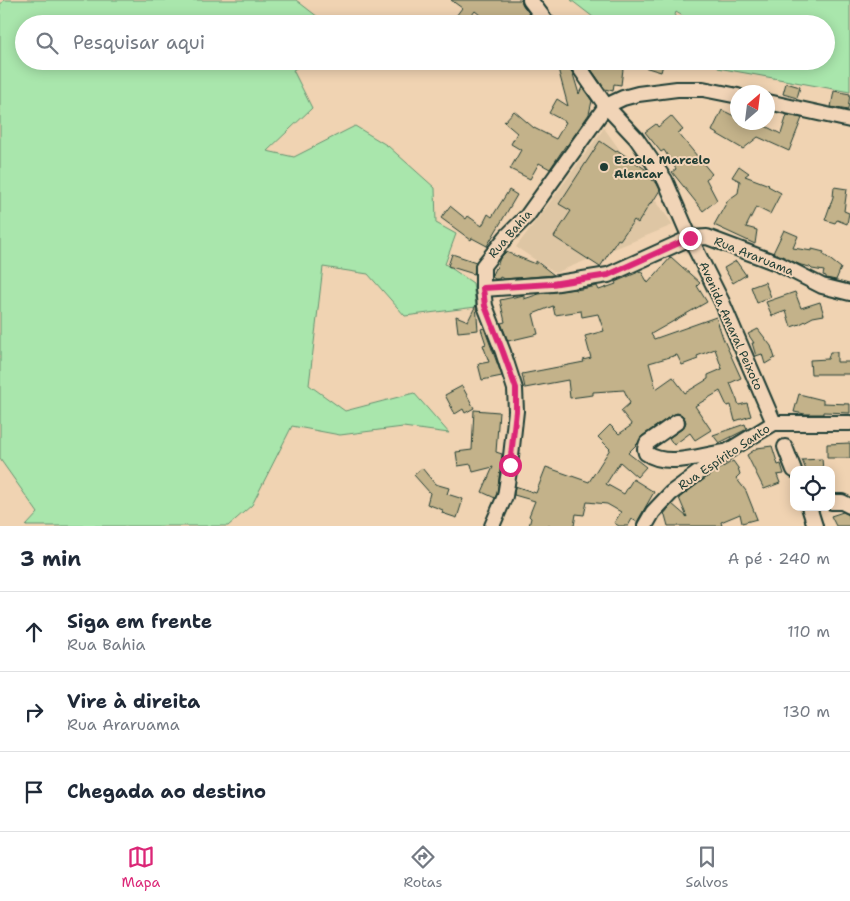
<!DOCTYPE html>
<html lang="pt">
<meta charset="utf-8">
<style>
:root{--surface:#fff;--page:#f2f2f3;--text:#1f2937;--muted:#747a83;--line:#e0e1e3;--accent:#db2777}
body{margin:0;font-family:"Shantell Sans",sans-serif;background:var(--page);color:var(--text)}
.controls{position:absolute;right:15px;bottom:15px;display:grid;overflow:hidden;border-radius:10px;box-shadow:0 2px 12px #0003}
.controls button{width:45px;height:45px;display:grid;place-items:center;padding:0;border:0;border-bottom:1px solid var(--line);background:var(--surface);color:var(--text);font:25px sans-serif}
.compass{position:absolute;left:730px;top:85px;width:45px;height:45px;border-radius:50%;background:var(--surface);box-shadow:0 2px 12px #0003;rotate:28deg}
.stop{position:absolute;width:15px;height:15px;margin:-11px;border:4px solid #db2777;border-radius:50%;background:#fff}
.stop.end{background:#db2777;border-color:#fff;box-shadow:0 1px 5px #0008}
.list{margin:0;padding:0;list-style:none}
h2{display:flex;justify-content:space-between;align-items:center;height:65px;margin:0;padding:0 20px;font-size:21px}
h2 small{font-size:16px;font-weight:400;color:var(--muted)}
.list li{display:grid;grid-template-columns:32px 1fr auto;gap:15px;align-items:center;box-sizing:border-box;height:80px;padding:0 20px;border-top:1px solid var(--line)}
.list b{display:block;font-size:19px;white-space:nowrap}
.list p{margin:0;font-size:16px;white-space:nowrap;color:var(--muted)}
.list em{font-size:16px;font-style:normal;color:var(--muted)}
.icon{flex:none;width:28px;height:28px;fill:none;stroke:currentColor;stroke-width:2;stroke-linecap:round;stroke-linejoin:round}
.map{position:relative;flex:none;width:850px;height:526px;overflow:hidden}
.search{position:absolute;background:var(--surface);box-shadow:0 2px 12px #0003;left:15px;right:15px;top:15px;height:55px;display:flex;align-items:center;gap:12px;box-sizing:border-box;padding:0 18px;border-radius:28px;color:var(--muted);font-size:19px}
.sheet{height:305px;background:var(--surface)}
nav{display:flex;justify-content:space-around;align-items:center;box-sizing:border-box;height:70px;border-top:1px solid var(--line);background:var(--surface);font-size:14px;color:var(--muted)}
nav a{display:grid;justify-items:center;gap:2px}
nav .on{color:var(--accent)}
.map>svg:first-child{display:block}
.built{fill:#dec6a4}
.green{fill:#a9e6ac;stroke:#649270}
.building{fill:#c3b28a;stroke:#1f3d34;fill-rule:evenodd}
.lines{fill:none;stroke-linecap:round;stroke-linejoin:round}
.minor-casing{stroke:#1f3d34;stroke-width:18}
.minor{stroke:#f1d4b7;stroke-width:14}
.route{stroke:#db2777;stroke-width:6}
.poi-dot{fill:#1f3d34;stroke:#f1d4b7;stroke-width:2}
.labels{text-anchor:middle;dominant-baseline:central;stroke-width:4;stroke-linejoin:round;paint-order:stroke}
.poi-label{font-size:12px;font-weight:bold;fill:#1f3d34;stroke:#f1d4b7;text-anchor:start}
.street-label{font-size:12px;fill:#1f3d34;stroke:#f1d4b7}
</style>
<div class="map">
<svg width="850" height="526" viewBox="0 0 850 526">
<rect width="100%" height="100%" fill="#f0d3b2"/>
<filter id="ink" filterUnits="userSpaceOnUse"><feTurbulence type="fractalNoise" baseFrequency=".02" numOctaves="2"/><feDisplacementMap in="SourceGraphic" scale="10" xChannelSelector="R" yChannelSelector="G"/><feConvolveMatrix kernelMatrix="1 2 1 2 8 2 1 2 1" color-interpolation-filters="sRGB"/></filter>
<g filter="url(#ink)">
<polygon class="built" points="604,128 673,225 555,273 516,247 548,205"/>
<g class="green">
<polygon points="4,0 296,0 327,24 24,24 24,61 308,61 293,70 312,108 267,151 294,157 355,126 388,146 435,188 436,223 456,234 445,264 473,283 476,307 405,316 368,274 323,267 309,385 345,411 414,393 449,433 403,427 340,435 292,426 252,505 228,526 26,526 38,513 0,459 0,5"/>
<polygon points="571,0 850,0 850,92 718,68 716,61 826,61 826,24 696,24 676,12 672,24 602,24"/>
</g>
<g class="building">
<polygon points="451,0 521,0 523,5 537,24 491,24 475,11 465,24 450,24 462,8"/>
<polygon points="556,61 566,61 568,66 573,74 579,94 582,87 592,101 589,114 567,146 566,145 550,169 539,163 530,179 510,169 521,150 511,144 517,133 504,122 514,111 534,128 556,139 566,122 549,113 557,99 568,106"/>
<polygon points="595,61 624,61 621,85 614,84 613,91 605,89 591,69"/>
<polygon points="634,61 664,61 661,72 634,64"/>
<polygon points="786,83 800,87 797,98 783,94"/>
<polygon points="834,91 850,94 848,110 831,107"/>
<polygon points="722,110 738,118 738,122 757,122 781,134 787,115 802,118 789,151 758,137 743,149 712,131"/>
<polygon points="671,116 683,130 678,133 712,174 706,179 717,200 703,211 672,172 676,169 664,150 661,152 645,132 656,124 658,127"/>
<polygon points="600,141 616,152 617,150 648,171 653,178 652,180 656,182 660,190 652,203 651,202 638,223 634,220 620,240 618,239 600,267 554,237 571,211 559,204"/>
<polygon points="739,166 749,173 745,176 769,185 768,186 781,193 770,214 756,207 746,227 757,230 755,244 714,225 728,200 738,193 740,181 732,177"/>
<polygon points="834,187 847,189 844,211 849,213 847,224 837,220 835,223 825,220 833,197"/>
<polygon points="509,190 517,195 487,246 472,238 471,240 441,218 450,206 466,219 468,216 482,226 488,214 492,217"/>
<polygon points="784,230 798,236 793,248 812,251 812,249 824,252 823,254 841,268 836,280 826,278 826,276 823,275 824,271 812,269 810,267 801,265 773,253"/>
<polygon points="506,252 536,264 536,261 554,275 504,279 500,277 499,279 495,279 492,277 492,275 495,268 496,269 500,258"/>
<polygon points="452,254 476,262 474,274 448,266"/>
<path d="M671 257 700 283 697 286 707 302 651 334 654 339 716 317 723 338 741 378 730 383 739 405 747 403 751 416 735 421 731 405 727 406 720 391 695 406 711 430 695 440 690 433 674 445 669 438 682 429 685 425 686 422 684 417 681 414 677 413 672 415 642 436 638 443 628 453 646 467 637 477 620 462 606 484 624 494 633 479 654 492 637 522 632 519 628 526H619L614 523 621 512 607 504 587 502 584 515 576 514 574 526H529L531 518 529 516 535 501 514 495 515 486 536 493 546 467 589 482 610 449 598 437 610 425 619 434 632 425 621 411 630 403 624 390 593 392V395L570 398 568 380 525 388 522 374 584 362 583 360 591 358 585 336 604 331 598 314 582 317 581 311 555 315 553 306 533 314 538 334 508 341 501 323 505 322 500 300 524 295V299L539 294 574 289 576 290 597 286 599 290 616 284 615 282 641 271 648 283ZM715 349 722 369 708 375V379L685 393 673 377 656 389 649 363 677 355 682 365 698 359 697 356Z"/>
<polygon points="736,261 746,275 733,283 724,268"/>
<polygon points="765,282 771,297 757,303 751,287"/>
<polygon points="795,292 801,308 820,302 824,315 813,317 800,324 791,327 786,311 772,316 766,302"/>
<polygon points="476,305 478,330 458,332 456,316 468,321"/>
<polygon points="484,328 502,376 482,380 478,364 489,362 483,345 486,344 481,329"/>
<polygon points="758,329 771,346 775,358 765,364 762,354 756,356 752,343 754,343 748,334"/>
<polygon points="830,352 837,352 837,362 850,362 850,374 811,374 810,360 828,359"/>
<polygon points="462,386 474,408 465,413 463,409 455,414 445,395"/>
<polygon points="799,394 823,400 823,403 850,404 850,413 823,412 823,414 805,414 794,412"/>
<polygon points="474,410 499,412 496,452 502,454 497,494 495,498 482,492 493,467 473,472 471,464 458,466 456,452 472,450"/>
<polygon points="745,424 747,429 719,443 713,435"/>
<polygon points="850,443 850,458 827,458 827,444"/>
<polygon points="772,446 778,465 781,464 784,474 777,475 780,483 764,489 747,455 757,448"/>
<polygon points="822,459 823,470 806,470 802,460"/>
<polygon points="733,461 738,468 740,474 736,478 746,491 757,519 742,523 740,514 721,522 722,526 668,526 665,515 664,514 672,504 687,517 679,498 711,474"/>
<polygon points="422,468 435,484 449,488 447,494 463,499 457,518 442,513 443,510 427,504 430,493 414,475"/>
<polygon points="843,512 849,515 850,526 836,526 831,516"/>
</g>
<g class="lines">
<g class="minor-casing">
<g id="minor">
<polyline points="530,0 548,24"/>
<polyline points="575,61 606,106 636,138 665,180 690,238 722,302 774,423"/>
<polyline points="768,102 850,120"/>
<polyline points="483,289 552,284 608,275 690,238 707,237 779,264 822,286 850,293"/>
<path d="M677 422 647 443 645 449 646 453C667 468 701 455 725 452"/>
<polyline points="785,447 794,470"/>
<polyline points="831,502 842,502 850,506"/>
<polyline points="809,507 815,526"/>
<polyline points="492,526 505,496 510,465 516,411 515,389 503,352 485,306 483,289 483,266 506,237 527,216 606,106 623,98 638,94 677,89 703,89 738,96"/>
<polyline points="645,526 653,512 671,493 728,451 774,423 850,423"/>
</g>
</g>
<use href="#minor" class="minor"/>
</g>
</g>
<g class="lines" filter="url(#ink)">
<polyline class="route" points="510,465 516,411 516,388 503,352 485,306 483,288 552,284 608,275 690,238"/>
</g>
<circle class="poi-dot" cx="604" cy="167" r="5"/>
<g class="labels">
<g class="poi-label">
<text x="614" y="160">Escola Marcelo<tspan x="614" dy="14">Alencar</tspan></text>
</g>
<g class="street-label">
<text transform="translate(510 234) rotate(-49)">Rua Bahia</text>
<text transform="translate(754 256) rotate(22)">Rua Araruama</text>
<text transform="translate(731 326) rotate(66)">Avenida Amaral Peixoto</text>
<text transform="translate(724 457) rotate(-34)">Rua Espírito Santo</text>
</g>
</g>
</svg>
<div class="controls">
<button><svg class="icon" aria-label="locate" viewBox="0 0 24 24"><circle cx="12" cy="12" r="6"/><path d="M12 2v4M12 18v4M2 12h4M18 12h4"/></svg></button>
</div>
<svg class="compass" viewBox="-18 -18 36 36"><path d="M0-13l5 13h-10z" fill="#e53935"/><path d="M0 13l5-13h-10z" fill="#747a83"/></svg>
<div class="stop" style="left:510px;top:465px"></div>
<div class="stop end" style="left:690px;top:238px"></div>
<div class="search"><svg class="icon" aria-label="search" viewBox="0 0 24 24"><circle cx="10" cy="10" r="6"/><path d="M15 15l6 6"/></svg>Pesquisar aqui</div>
</div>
<section class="sheet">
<h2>3 min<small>A pé · 240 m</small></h2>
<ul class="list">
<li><svg class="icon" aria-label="ahead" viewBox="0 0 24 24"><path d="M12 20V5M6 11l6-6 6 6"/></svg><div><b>Siga em frente</b><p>Rua Bahia</p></div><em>110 m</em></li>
<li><svg class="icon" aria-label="right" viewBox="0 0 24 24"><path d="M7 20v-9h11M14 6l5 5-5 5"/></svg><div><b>Vire à direita</b><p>Rua Araruama</p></div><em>130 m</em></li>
<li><svg class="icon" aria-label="arrive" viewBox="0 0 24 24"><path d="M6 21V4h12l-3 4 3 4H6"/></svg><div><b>Chegada ao destino</b></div></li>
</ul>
</section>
<nav>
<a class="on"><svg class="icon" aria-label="map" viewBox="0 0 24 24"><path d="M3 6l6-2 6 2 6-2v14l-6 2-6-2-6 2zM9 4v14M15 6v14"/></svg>Mapa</a>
<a><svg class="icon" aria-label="directions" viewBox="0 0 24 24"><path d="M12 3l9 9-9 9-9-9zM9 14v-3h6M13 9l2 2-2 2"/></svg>Rotas</a>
<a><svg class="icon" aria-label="saved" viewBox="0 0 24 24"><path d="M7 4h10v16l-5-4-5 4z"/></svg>Salvos</a>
</nav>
